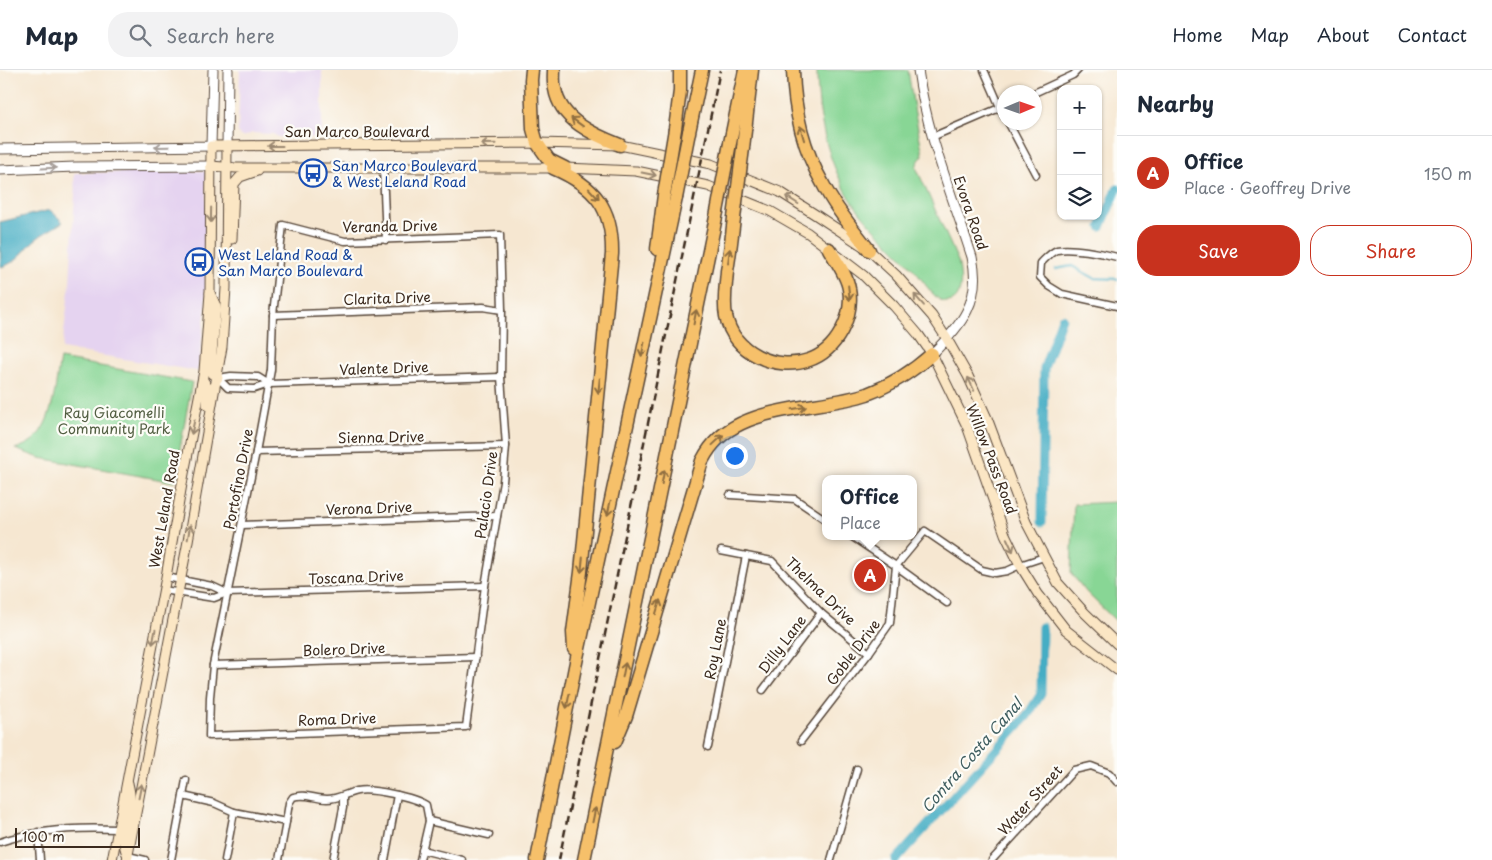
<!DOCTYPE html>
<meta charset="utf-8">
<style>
:root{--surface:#fff;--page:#f2f2f3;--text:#1f2937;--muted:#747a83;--line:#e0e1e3;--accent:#c8321e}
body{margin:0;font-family:"Playpen Sans",sans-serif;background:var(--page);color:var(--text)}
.controls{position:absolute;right:15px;top:15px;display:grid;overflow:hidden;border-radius:10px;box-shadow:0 1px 4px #0004}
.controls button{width:45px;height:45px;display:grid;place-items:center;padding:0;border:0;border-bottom:1px solid var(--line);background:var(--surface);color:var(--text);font:25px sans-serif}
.compass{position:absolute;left:997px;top:15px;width:45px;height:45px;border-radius:50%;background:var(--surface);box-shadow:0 1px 4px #0004;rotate:88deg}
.scale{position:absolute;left:15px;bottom:12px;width:125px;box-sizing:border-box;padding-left:5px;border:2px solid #3b2a1e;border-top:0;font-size:14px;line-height:18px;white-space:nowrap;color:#3b2a1e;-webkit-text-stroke:4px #fdfcf7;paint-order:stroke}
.you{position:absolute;left:734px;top:385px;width:18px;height:18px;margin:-12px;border:4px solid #fff;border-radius:50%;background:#1a73e8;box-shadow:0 0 0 8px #1a73e833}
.badge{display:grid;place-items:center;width:32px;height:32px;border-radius:50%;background:var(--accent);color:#fff;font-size:16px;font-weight:700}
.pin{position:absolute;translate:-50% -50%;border:2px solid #fff;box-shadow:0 1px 5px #0006}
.popup{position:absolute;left:822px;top:405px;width:95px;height:65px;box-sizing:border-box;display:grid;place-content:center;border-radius:10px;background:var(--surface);filter:drop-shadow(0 1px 4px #0005);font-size:16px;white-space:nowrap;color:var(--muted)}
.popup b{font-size:19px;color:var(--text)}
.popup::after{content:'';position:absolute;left:50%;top:100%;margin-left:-10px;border:10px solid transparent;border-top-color:var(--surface)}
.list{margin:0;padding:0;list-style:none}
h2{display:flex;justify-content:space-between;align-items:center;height:65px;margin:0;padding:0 20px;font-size:21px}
h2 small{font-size:16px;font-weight:400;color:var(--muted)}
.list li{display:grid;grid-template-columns:32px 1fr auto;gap:15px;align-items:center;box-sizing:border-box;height:75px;padding:0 20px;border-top:1px solid var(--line)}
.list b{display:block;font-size:19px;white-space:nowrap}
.list p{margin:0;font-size:16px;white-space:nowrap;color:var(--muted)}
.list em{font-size:16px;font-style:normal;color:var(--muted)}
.actions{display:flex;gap:10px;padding:15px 20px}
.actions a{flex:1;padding:11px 0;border:1px solid var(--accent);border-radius:20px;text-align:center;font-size:18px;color:var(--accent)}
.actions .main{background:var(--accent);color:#fff}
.icon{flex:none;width:28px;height:28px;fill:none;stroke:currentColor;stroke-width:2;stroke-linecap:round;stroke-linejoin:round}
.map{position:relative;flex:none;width:1117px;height:790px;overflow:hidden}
header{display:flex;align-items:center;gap:30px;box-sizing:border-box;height:70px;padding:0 25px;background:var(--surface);border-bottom:1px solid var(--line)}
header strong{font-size:24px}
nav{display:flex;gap:28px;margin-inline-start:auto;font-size:18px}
.search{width:350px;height:45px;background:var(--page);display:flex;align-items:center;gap:12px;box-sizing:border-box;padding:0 18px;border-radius:20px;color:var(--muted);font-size:19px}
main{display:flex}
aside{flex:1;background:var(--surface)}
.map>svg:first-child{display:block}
.built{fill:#e5d3f0}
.green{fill:#88d695;stroke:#62805a}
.water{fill:#45adc4;stroke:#406c71}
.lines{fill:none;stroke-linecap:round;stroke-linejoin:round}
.stream{stroke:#45adc4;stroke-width:2.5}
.canal{stroke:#45adc4;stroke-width:9}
.minor-casing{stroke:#574639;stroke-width:9}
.tertiary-casing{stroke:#574639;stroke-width:11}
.secondary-casing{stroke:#574639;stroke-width:11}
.motorway-casing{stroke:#574639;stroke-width:15}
.minor{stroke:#fff;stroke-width:6}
.tertiary{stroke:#fff;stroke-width:9}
.secondary{stroke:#fbe6c4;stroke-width:9}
.motorway{stroke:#f6c06b;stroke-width:12}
.rail{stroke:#3b2a1e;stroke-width:2.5;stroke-dasharray:8 4;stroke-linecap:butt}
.motorway-bridge-casing{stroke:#574639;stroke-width:15;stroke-linecap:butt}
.motorway-bridge{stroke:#f6c06b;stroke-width:12}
.oneway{stroke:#8f6e41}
.oneway2{stroke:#9b8871}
.oneway3{stroke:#a79f9a}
.labels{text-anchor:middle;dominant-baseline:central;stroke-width:4.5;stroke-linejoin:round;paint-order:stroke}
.street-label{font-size:14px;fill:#3b2a1e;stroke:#fdfcf7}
.transit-label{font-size:14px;fill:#164399;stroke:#fdfcf7;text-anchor:start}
.park-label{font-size:14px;fill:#525e42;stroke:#fdfcf7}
.water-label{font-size:15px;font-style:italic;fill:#3f5e60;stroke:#fdfcf7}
</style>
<header>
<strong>Map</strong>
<div class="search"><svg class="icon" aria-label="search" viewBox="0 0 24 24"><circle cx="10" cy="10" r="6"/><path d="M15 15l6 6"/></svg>Search here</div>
<nav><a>Home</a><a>Map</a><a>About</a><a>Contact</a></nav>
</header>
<main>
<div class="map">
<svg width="1117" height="790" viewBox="0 0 1117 790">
<rect width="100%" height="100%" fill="#fdfcf7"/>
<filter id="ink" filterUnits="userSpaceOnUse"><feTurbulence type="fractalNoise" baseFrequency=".02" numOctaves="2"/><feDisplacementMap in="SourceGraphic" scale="10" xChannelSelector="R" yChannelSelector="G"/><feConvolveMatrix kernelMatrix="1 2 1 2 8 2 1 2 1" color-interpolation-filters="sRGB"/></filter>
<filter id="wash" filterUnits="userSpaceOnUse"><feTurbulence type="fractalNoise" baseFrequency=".0096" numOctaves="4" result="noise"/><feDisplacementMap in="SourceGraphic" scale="20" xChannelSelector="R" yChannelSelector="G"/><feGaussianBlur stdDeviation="1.12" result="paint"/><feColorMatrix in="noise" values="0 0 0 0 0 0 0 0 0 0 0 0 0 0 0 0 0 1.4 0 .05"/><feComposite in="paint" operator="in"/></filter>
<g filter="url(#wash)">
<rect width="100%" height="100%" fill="#f6e7d1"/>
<g class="built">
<polygon points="240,0 322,0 322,67 296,68 279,67 273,64 252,63 243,67 240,65 238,62"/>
<polygon points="206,101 206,236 198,301 62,279 70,212 75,125 74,103"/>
</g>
<g class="green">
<path d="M817 0H908L914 38 923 85 918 92 916 97 958 191C961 203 965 232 947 232 936 233 922 209 915 201 898 182 879 165 863 146 830 106 817 51 817 0Z"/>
<path d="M60 289 192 312 174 412 40 388 15 379C21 377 28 374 33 370 54 351 55 315 60 289Z"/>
<polygon points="1117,432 1117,552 1087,523 1071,503 1074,434"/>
</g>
<path class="water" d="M50 140 63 152C54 158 43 163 35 170 24 180 17 193 1 197L0 152Z"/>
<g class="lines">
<polyline class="stream" points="1056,199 1072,196 1094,208 1117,209"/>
<g class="canal">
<polyline points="1101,157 1117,119"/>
<polyline points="1042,452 1044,298 1062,248"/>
<polyline points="896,790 1027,646 1041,624 1042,557"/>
</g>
</g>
</g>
<g filter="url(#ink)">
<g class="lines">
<g class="minor-casing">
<g id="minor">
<polyline points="984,0 1004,46"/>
<polyline points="1034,23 1073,5 1078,0"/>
<polyline points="1008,52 1036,105"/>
<polyline points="932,67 1004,36"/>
<polyline points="383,98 386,170"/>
<polygon points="283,155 345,171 500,165 502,240 501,307 506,376 503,412 485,516 466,657 209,666 210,627 213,595 256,382 271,300 273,245"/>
<path d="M1117 187C1102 183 1071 177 1057 180 1051 182 1045 189 1041 193L1040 207 1049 216 1062 224 1117 236"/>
<polyline points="273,245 483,237 502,240"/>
<polyline points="218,308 228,318 254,319 269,314 501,307"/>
<polyline points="218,308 231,306 258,307 269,314"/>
<polyline points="256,382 506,376"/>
<polyline points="730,425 795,429 826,450"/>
<polyline points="242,455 497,446"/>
<polyline points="851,466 896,496 947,533"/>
<polyline points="721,481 772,491 821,543 869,583"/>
<polyline points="166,507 212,516 227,523"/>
<polyline points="163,520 214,528 227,523 485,516"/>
<polyline points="213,595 476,587"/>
<polyline points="763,620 821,543"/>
<polyline points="801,671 869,583 890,553 896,496 925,461 982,500 995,503 1007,501 1020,495 1044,487"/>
<polyline points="708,677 746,486"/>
<path d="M183 726 214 733 234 742 286 752 289 733 293 727C306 723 314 729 327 729 338 729 347 723 357 721 371 718 414 727 426 735L429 751 420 790"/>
<polyline points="429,751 489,765"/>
<polyline points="38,762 40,790"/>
<path d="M0 772C38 759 77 757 117 759"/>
<polyline points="422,780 462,790"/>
<polyline points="128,786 145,790"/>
<polyline points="171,790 186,710"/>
<polyline points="225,790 234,742"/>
<polyline points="279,790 286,752"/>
<polyline points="333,790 343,738 343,727"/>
<polyline points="385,790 397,725"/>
<polyline points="831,790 857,699"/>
<polyline points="992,790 1074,700 1091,696 1109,703 1117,712"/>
</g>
</g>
<g class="tertiary-casing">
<g id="tertiary">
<path d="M918 0C927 66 952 124 972 187 982 230 962 255 932 284"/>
<polyline points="227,76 228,0"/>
<polyline points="0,79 211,76 213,0"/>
<polyline points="0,100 75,97 211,96"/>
</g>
</g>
<g class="secondary-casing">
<g id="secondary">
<polyline points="211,96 236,98 565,98 636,101 708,116 770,141 808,163 863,205 894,236 918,264 932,284 967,356 1005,464 1020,495 1038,524 1066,560 1117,600"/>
<polyline points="232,169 234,114 240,107 257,101"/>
<polyline points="210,223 216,236 211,294 212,304 218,308"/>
<polyline points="203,310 208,318 207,335"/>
<path d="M128 786C118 768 129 749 130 730 131 725 129 719 128 713"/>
<polyline points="112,790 166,507 182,414 204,301 210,223 211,76 537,73 620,75 711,94 780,122 816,145 869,180 896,205 932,246 947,269 968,306 987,348 1026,452 1058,513 1085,543 1117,574"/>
<polyline points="127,790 188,471 222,277 226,218 227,76"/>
</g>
</g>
<g class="motorway-casing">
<g id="motorway">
<polyline points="532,0 531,10 533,59 537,73 549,90 565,98"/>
<path d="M554 0C554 6 553 13 555 19 560 50 594 65 620 75"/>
<path d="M793 0C794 40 803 79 823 114 835 138 853 159 869 180"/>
<polyline points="675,59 680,21 680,0"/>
<polyline points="689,62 702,0"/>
<polyline points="730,73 745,0"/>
<polyline points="743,78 752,0"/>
<path d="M553 98C595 116 613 138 612 184L581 502 573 562 574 579"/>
<path d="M734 148C732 165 730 183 727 201 726 216 723 231 726 246 733 282 775 302 809 290 836 281 854 247 849 219 847 205 836 191 829 179"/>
<polyline points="657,179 664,125"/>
<path d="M615 672 626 646 702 391C704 387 707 382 710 378 742 334 819 340 867 324 891 315 913 301 932 284"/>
<polyline points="537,790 575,597 676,128"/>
<polyline points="584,790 717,142"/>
</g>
</g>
<use href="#minor" class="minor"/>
<use href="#tertiary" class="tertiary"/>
<use href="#secondary" class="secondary"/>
<use href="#motorway" class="motorway"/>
<polyline class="rail" points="559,790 720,0"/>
<g class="motorway-bridge-casing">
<g id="motorway-bridge">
<polyline points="664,125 675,59"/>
<polyline points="676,128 689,62"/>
<polyline points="717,142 730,73"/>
<polyline points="734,148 743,78"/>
</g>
</g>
<use href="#motorway-bridge" class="motorway-bridge"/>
</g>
<defs><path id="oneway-shaft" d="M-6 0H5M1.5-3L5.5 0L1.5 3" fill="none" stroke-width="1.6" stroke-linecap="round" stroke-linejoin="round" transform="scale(1.25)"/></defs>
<g class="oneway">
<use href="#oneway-shaft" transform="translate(577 52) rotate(-144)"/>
<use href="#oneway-shaft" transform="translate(802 63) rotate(-106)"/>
<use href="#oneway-shaft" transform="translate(594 124) rotate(47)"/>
<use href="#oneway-shaft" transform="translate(729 186) rotate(-83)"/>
<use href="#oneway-shaft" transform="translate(849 223) rotate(84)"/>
<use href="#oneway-shaft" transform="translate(695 247) rotate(-79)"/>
<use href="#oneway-shaft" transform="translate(643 279) rotate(102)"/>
<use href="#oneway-shaft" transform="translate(599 316) rotate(96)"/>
<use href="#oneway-shaft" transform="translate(799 338) rotate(-9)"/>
<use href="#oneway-shaft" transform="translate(718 370) rotate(-43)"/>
<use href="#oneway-shaft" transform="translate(663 407) rotate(-79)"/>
<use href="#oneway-shaft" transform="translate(609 438) rotate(102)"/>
<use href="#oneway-shaft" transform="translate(582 495) rotate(96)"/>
<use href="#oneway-shaft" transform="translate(658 537) rotate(-73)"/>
<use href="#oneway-shaft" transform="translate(624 600) rotate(-79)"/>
<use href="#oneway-shaft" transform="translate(568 631) rotate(101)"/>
<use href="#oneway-shaft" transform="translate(594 745) rotate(-78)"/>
</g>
<g class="oneway2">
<use href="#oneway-shaft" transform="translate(488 74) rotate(179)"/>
<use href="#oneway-shaft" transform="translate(275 76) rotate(180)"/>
<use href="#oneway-shaft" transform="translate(649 104) rotate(11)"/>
<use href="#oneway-shaft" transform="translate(792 130) rotate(-148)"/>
<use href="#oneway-shaft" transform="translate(211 145) rotate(91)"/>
<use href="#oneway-shaft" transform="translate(919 230) rotate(-131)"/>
<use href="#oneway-shaft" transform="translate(971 314) rotate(-115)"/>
<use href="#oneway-shaft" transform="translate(193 357) rotate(102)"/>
<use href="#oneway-shaft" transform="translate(189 462) rotate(-80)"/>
<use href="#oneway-shaft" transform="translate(1010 475) rotate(65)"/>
<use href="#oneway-shaft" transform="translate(154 567) rotate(101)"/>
<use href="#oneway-shaft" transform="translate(140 721) rotate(-79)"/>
</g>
<g class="oneway3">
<use href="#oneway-shaft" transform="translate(162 77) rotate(179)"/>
<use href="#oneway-shaft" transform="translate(49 98) rotate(-3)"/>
</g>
</g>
<defs>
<g id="bus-ring" transform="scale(1.4375)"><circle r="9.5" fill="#fdfcf7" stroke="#1a4fb4" stroke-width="1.5"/><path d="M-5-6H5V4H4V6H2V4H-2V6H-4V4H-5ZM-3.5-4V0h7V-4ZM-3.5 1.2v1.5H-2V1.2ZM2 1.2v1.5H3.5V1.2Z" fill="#1a4fb4"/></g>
</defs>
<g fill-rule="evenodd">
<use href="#bus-ring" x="313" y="103"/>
<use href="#bus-ring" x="199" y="192"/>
</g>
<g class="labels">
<g class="street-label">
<text x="357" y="61">San Marco Boulevard</text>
<text transform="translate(971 143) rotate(71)">Evora Road</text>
<text transform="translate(390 156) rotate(-1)">Veranda Drive</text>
<text transform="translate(387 228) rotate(-2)">Clarita Drive</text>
<text transform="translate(384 298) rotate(-2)">Valente Drive</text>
<text transform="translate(381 367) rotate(-1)">Sienna Drive</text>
<text transform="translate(992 389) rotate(69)">Willow Pass Road</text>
<text transform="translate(238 409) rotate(-79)">Portofino Drive</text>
<text transform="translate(486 425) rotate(-82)">Palacio Drive</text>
<text transform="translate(369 438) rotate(-2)">Verona Drive</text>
<text transform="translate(164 439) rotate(-80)">West Leland Road</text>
<text transform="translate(356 507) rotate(-2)">Toscana Drive</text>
<text transform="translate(821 521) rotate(44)">Thelma Drive</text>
<text transform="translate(782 574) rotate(-53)">Dilly Lane</text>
<text transform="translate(344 579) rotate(-2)">Bolero Drive</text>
<text transform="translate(715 579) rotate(-79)">Roy Lane</text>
<text transform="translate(853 582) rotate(-53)">Goble Drive</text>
<text transform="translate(337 649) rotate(-2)">Roma Drive</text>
<text transform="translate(1030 730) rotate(-48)">Water Street</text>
</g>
<g class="transit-label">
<text x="332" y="95">San Marco Boulevard<tspan x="332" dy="16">&amp; West Leland Road</tspan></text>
<text x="218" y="184">West Leland Road &amp;<tspan x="218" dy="16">San Marco Boulevard</tspan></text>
</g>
<g class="park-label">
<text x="114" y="342">Ray Giacomelli<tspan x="114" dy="16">Community Park</tspan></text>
</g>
<g class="water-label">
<text transform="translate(971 685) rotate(-49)">Contra Costa Canal</text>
</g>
</g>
</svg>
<div class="controls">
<button>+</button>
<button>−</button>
<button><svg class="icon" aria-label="layers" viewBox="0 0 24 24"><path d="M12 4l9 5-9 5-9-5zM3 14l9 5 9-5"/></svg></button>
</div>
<svg class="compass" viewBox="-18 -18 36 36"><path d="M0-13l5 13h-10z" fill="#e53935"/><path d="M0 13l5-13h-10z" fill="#747a83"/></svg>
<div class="scale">100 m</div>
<div class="you"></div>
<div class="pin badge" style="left:870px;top:505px">A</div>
<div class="popup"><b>Office</b>Place</div>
</div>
<aside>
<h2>Nearby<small></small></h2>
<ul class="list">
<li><span class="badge">A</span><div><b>Office</b><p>Place · Geoffrey Drive</p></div><em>150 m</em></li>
</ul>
<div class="actions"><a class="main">Save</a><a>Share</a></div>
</aside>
</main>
